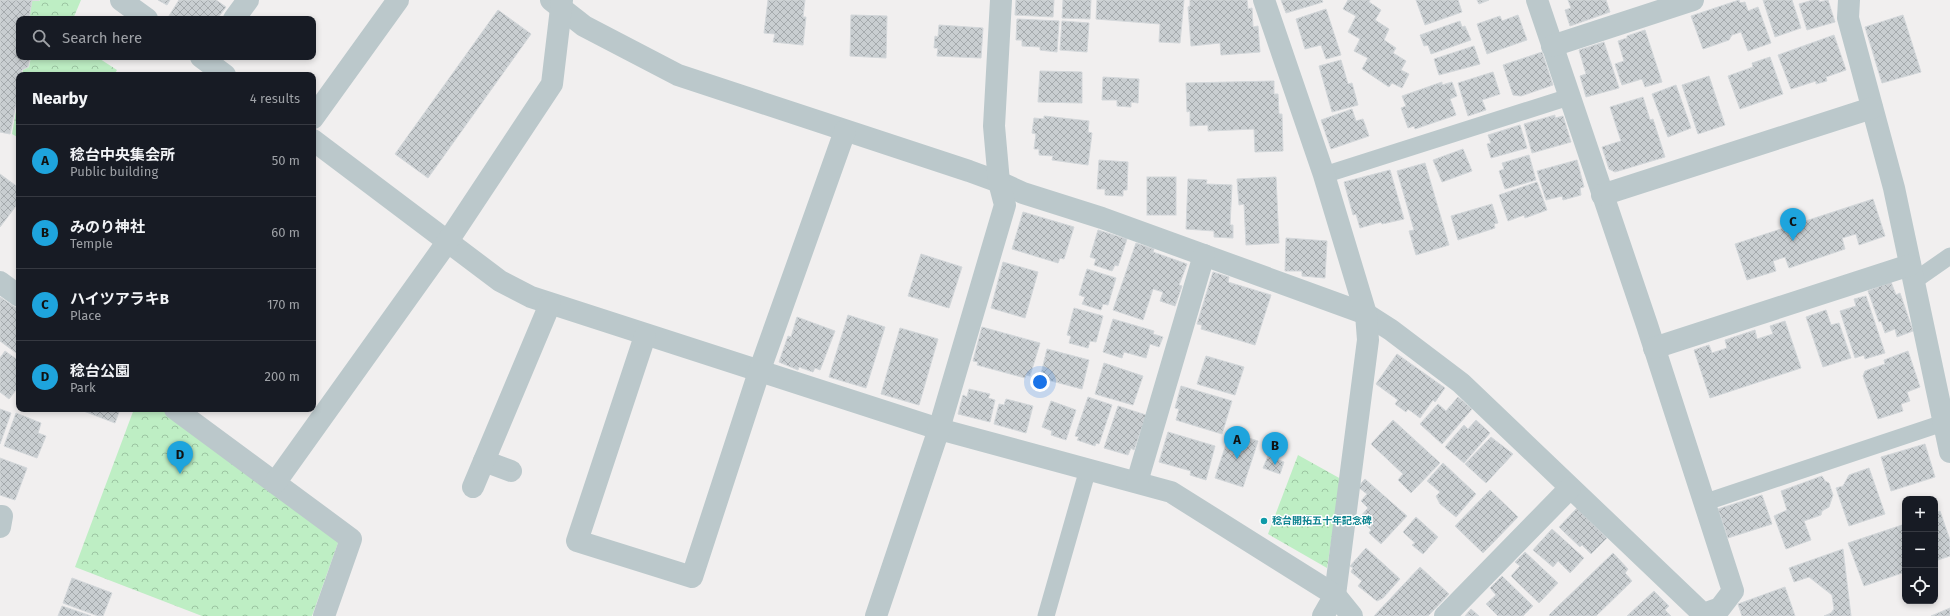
<!DOCTYPE html>
<meta charset="utf-8">
<style>
:root{--surface:#171b24;--page:#242831;--text:#f1f3f6;--muted:#9ea1a6;--line:#363941;--accent:#1ea4dd}
body{margin:0;font-family:"Fira Sans","Noto Sans JP",sans-serif;background:var(--page);color:var(--text)}
.controls{position:absolute;right:12px;bottom:12px;display:grid;overflow:hidden;border-radius:8px;box-shadow:0 2px 6px #0003}
.controls button{width:36px;height:36px;display:grid;place-items:center;padding:0;border:0;border-bottom:1px solid var(--line);background:var(--surface);color:var(--text);font:20px sans-serif}
.you{position:absolute;left:1040px;top:382px;width:14px;height:14px;margin:-10px;border:3px solid #fff;border-radius:50%;background:#1a73e8;box-shadow:0 0 0 6px #1a73e833}
.badge{display:grid;place-items:center;width:26px;height:26px;border-radius:50%;background:var(--accent);color:#111;font-size:13px;font-weight:700}
.pin{position:absolute;translate:-50% -33px;filter:drop-shadow(0 1px 2px #0008)}
.pin::after{content:'';position:absolute;top:21px;width:14px;height:12px;background:inherit;clip-path:polygon(0 0,100% 0,50% 100%)}
.list{margin:0;padding:0;list-style:none}
h2{display:flex;justify-content:space-between;align-items:center;height:52px;margin:0;padding:0 16px;font-size:17px}
h2 small{font-size:13px;font-weight:400;color:var(--muted)}
.list li{display:grid;grid-template-columns:26px 1fr auto;gap:12px;align-items:center;box-sizing:border-box;height:72px;padding:0 16px;border-top:1px solid var(--line)}
.list b{display:block;font-size:15px;white-space:nowrap}
.list p{margin:0;font-size:13px;white-space:nowrap;color:var(--muted)}
.list em{font-size:13px;font-style:normal;color:var(--muted)}
.icon{flex:none;width:22px;height:22px;fill:none;stroke:currentColor;stroke-width:2;stroke-linecap:round;stroke-linejoin:round}
.map{position:relative;flex:none;width:1950px;height:616px;overflow:hidden}
.search{position:absolute;background:var(--surface);box-shadow:0 2px 6px #0003;left:16px;top:16px;width:300px;height:44px;display:flex;align-items:center;gap:10px;box-sizing:border-box;padding:0 14px;border-radius:8px;color:var(--muted);font-size:15px}
.panel{position:absolute;background:var(--surface);box-shadow:0 2px 6px #0003;left:16px;top:72px;width:300px;height:340px;border-radius:8px}
.map>svg:first-child{display:block}
.park{fill:url(#park-crowns)}
.building{fill:url(#building-cross-hatch);stroke:#d3d7da}
.lines{fill:none;stroke-linecap:round;stroke-linejoin:round}
.service{stroke:#bbc8cb;stroke-width:17}
.minor{stroke:#bbc8cb;stroke-width:22}
.culture-dot{fill:#0f9aa8;stroke:#fff;stroke-width:1.5}
.labels{text-anchor:middle;dominant-baseline:central;stroke-width:3;stroke-linejoin:round;paint-order:stroke}
.culture-label{font-size:10px;font-weight:bold;fill:#0d838f;stroke:#fff;text-anchor:start}
</style>
<div class="map">
<svg width="1950" height="616" viewBox="0 0 1950 616">
<defs>
<pattern id="park-crowns" width="20" height="18" patternUnits="userSpaceOnUse"><rect width="20" height="18" fill="#beeec4"/><path d="M2 6a3 3 0 1 1 6 0M12 15a3 3 0 1 1 6 0" fill="none" stroke="#9cc4a2"/></pattern>
<pattern id="building-cross-hatch" width="8" height="8" patternUnits="userSpaceOnUse"><rect width="8" height="8" fill="#c9ced1"/><path d="M0 0l8 8M0 8l8-8" fill="none" stroke="#a5aaad"/></pattern>
</defs>
<rect width="100%" height="100%" fill="#f1efef"/>
<g class="park">
<polygon points="40,0 81,0 73,19 29,19 32,1 39,1"/>
<polygon points="31,57 97,57 117,70 114,75 22,75 23,70 29,67"/>
<polygon points="19,94 19,138 12,134"/>
<polygon points="134,409 161,409 339,540 312,616 202,616 75,567"/>
<polygon points="1298,455 1341,479 1327,568 1268,534"/>
</g>
<g class="building">
<polygon points="0,0 39,0 32,0 29,19 19,19 19,57 30,57 28,67 22,70 21,75 19,75 19,88 10,134 0,132"/>
<polygon points="158,0 170,0 167,5"/>
<polygon points="179,0 216,0 226,7 217,19 179,19 176,17 175,19 167,19"/>
<polygon points="768,0 805,0 803,17 806,17 803,45 773,42 775,34 764,33"/>
<polygon points="1016,0 1054,0 1053,17 1015,15"/>
<polygon points="1063,0 1091,0 1090,19 1062,18"/>
<polygon points="1097,0 1184,0 1180,43 1159,42 1160,24 1096,19"/>
<polygon points="1190,0 1247,0 1248,9 1252,8 1253,27 1258,26 1260,52 1221,55 1220,43 1191,46 1188,7 1190,6"/>
<polygon points="1281,0 1322,0 1323,2 1286,13"/>
<polygon points="1348,0 1370,0 1369,2 1381,10 1375,20 1389,29 1384,40 1396,48 1393,53 1406,61 1401,70 1409,74 1402,88 1392,83 1389,87 1362,69 1368,58 1354,51 1360,39 1348,32 1356,16 1343,9"/>
<polygon points="1416,0 1458,0 1462,12 1425,25"/>
<polygon points="1477,0 1489,0 1479,4"/>
<polygon points="1568,0 1606,0 1610,12 1570,26 1565,10 1571,8"/>
<polygon points="1739,0 1740,3 1745,2 1748,11 1758,7 1771,43 1748,51 1741,32 1732,35 1729,40 1703,49 1691,16"/>
<polygon points="1763,0 1792,0 1801,28 1775,37"/>
<polygon points="1813,0 1819,0 1819,2 1828,0 1835,22 1807,30 1799,4"/>
<polygon points="1326,9 1341,55 1326,59 1321,45 1305,49 1296,19"/>
<polygon points="498,10 531,34 428,178 395,154"/>
<polygon points="851,15 887,16 886,58 850,56"/>
<polygon points="1518,15 1527,40 1487,54 1477,24 1500,16 1502,21"/>
<polygon points="1903,15 1921,72 1882,83 1865,27"/>
<polygon points="1017,19 1059,21 1057,52 1040,50 1040,47 1022,46 1022,40 1016,40"/>
<polygon points="1062,21 1089,23 1087,52 1060,50"/>
<polygon points="1460,21 1462,27 1465,26 1471,40 1431,54 1428,45 1424,46 1420,35"/>
<polygon points="939,25 983,28 981,58 937,56 938,48 934,48 935,36 938,37"/>
<polygon points="1645,30 1662,82 1645,87 1642,79 1622,85 1615,64 1624,61 1618,41 1627,38 1627,36"/>
<polygon points="1834,35 1846,70 1826,77 1827,81 1816,84 1816,81 1791,89 1778,55"/>
<polygon points="1604,42 1619,88 1586,97 1580,76 1586,74 1579,50"/>
<polygon points="1474,46 1480,64 1439,75 1434,59"/>
<polygon points="1542,52 1553,85 1521,96 1513,95 1503,65"/>
<polygon points="1770,57 1783,94 1740,109 1728,76 1753,67 1752,63"/>
<polygon points="1341,60 1348,84 1352,83 1358,105 1332,112 1319,66"/>
<polygon points="1040,71 1082,72 1082,103 1038,102"/>
<polygon points="1493,72 1500,94 1482,100 1486,110 1468,116 1458,83"/>
<polygon points="1709,76 1725,125 1698,134 1682,85"/>
<polygon points="1103,77 1139,79 1138,103 1131,102 1131,107 1117,106 1117,100 1102,100"/>
<polygon points="1274,81 1274,94 1278,94 1279,114 1282,114 1283,151 1255,152 1254,129 1208,131 1208,125 1190,126 1190,111 1187,112 1186,83"/>
<polygon points="1442,82 1442,85 1452,82 1457,96 1450,99 1456,115 1415,129 1414,126 1408,128 1401,108 1406,106 1402,96"/>
<polygon points="1676,85 1691,128 1668,137 1652,94"/>
<polygon points="1643,97 1650,120 1653,119 1665,157 1615,172 1609,169 1602,147 1621,141 1610,107"/>
<polygon points="1352,109 1356,121 1363,119 1369,136 1331,149 1321,120"/>
<polygon points="1555,115 1555,118 1563,116 1571,142 1532,153 1524,124"/>
<polygon points="1044,116 1089,121 1088,132 1092,133 1088,165 1052,160 1053,156 1039,155 1039,149 1034,149 1036,134 1032,133 1034,118 1044,119"/>
<polygon points="1520,125 1527,148 1491,158 1487,144 1491,143 1488,135"/>
<polygon points="1463,149 1472,171 1442,182 1433,160"/>
<polygon points="1529,155 1536,180 1505,189 1499,171 1504,169 1502,163"/>
<polygon points="1099,160 1128,162 1127,190 1123,190 1123,196 1105,195 1105,189 1097,189"/>
<polygon points="1577,160 1584,187 1580,188 1581,195 1563,200 1562,196 1546,200 1537,171"/>
<polygon points="1425,163 1449,245 1416,255 1409,231 1414,230 1397,171"/>
<polygon points="1390,170 1404,219 1382,224 1381,222 1360,228 1356,214 1353,215 1344,182"/>
<polygon points="0,174 19,188 19,202 0,227"/>
<rect x="1147" y="177" width="29" height="38"/>
<polygon points="1276,177 1279,243 1246,245 1244,204 1239,205 1237,179"/>
<polygon points="1188,179 1207,180 1206,184 1232,185 1230,225 1233,225 1233,238 1214,237 1214,231 1186,229"/>
<polygon points="1537,182 1547,210 1525,218 1524,215 1508,221 1499,195"/>
<polygon points="1873,199 1885,236 1859,245 1856,234 1842,238 1845,249 1789,268 1785,257 1773,261 1776,271 1747,280 1735,244"/>
<polygon points="1492,204 1498,223 1494,224 1495,228 1458,240 1451,216"/>
<polygon points="1023,212 1074,227 1064,259 1060,258 1058,263 1012,249"/>
<polygon points="1098,230 1127,239 1118,266 1115,265 1112,271 1094,265 1096,259 1090,257"/>
<polygon points="1286,238 1327,241 1325,278 1302,276 1302,271 1285,271"/>
<polygon points="1136,243 1154,249 1153,252 1187,264 1179,285 1182,286 1175,306 1160,301 1163,292 1153,289 1143,320 1113,310"/>
<polygon points="921,254 962,267 949,308 908,296"/>
<polygon points="1003,262 1038,272 1025,318 991,308"/>
<polygon points="1087,269 1116,278 1108,305 1103,304 1101,310 1082,304 1085,297 1079,295"/>
<polygon points="1213,272 1229,277 1228,282 1271,295 1255,345 1201,329 1202,325 1197,324"/>
<polygon points="1891,282 1896,295 1900,293 1913,331 1897,337 1895,329 1885,333 1881,321 1879,322 1868,291"/>
<polygon points="1866,296 1885,353 1865,359 1864,355 1855,358 1840,311 1856,306 1854,299"/>
<polygon points="0,297 19,310 19,355 0,341"/>
<polygon points="1074,308 1103,316 1096,342 1090,341 1088,348 1069,343 1071,336 1067,335"/>
<polygon points="1826,310 1831,325 1839,323 1851,358 1823,367 1806,317"/>
<polygon points="848,315 885,327 866,388 829,377"/>
<polygon points="797,317 835,331 820,370 815,368 813,372 799,367 798,370 779,362 788,336 791,337"/>
<polygon points="1113,319 1154,331 1153,334 1163,337 1159,347 1150,344 1146,358 1124,352 1122,358 1103,352"/>
<polygon points="1785,321 1801,368 1710,398 1694,350 1709,345 1712,353 1727,348 1725,340 1755,330 1757,339 1773,334 1770,326"/>
<polygon points="982,327 1040,343 1030,376 1026,375 1025,378 977,365 978,362 973,361"/>
<polygon points="900,328 938,339 919,405 881,394"/>
<polygon points="1047,349 1089,360 1082,389 1040,378"/>
<polygon points="5,351 19,361 19,386 9,399 0,392 0,358"/>
<polygon points="1908,351 1920,387 1907,392 1910,401 1901,404 1903,411 1878,419 1863,376 1865,371 1885,364 1884,360"/>
<polygon points="1397,354 1445,388 1435,402 1433,400 1420,418 1408,409 1406,412 1395,404 1398,400 1376,384"/>
<polygon points="1206,356 1244,367 1235,395 1197,384"/>
<polygon points="1104,363 1143,376 1133,405 1095,394"/>
<polygon points="1181,386 1232,401 1222,434 1176,420 1179,409 1175,408"/>
<polygon points="969,389 990,394 988,398 995,400 990,422 958,414 963,395 967,397"/>
<polygon points="1088,397 1112,405 1099,444 1096,443 1095,446 1077,440 1079,437 1075,436"/>
<polygon points="1458,397 1472,409 1442,444 1420,424 1438,404 1446,411"/>
<polygon points="1006,399 1033,406 1026,433 994,424 999,404 1004,405"/>
<polygon points="1051,401 1076,410 1066,440 1051,435 1052,431 1042,427"/>
<polygon points="1118,406 1146,415 1134,450 1131,448 1128,455 1104,448"/>
<polygon points="0,409 11,413 0,444"/>
<polygon points="81,409 120,409 115,423 81,410"/>
<polygon points="16,413 41,423 38,433 46,436 37,458 4,446"/>
<polygon points="1393,420 1440,463 1411,493 1398,480 1403,474 1371,444"/>
<polygon points="1476,420 1490,433 1464,463 1445,447 1464,425 1468,429"/>
<polygon points="1168,432 1215,446 1206,480 1190,475 1191,471 1159,462"/>
<polygon points="1230,432 1258,441 1243,487 1215,478"/>
<polygon points="1491,437 1513,454 1486,483 1465,464"/>
<polygon points="1925,444 1935,477 1891,491 1881,457"/>
<polygon points="1268,456 1284,462 1280,474 1263,468"/>
<polygon points="0,458 27,468 15,500 0,495"/>
<polygon points="1443,463 1476,494 1456,517 1440,504 1436,496 1440,492 1427,481"/>
<polygon points="1869,468 1885,514 1849,526 1836,488 1843,486 1849,475"/>
<polygon points="1822,476 1825,481 1829,483 1833,495 1829,507 1822,511 1821,515 1804,521 1811,540 1786,549 1774,516 1787,510 1781,491"/>
<polygon points="1365,479 1407,516 1381,544 1369,533 1371,530 1359,518 1368,508 1361,501 1367,494 1358,487"/>
<polygon points="1490,490 1518,517 1483,553 1455,526"/>
<polygon points="1762,495 1772,524 1728,538 1718,509"/>
<polygon points="1577,508 1607,538 1591,554 1582,545 1580,547 1559,527"/>
<polygon points="1940,511 1950,540 1950,556 1935,561 1935,513"/>
<polygon points="1416,517 1438,537 1423,554 1412,545 1415,543 1403,532"/>
<polygon points="1905,524 1905,572 1864,586 1848,543"/>
<polygon points="1552,529 1584,558 1570,573 1558,561 1553,567 1533,550"/>
<polygon points="1366,548 1400,579 1383,598 1377,601 1358,586 1362,581 1351,572 1353,568 1350,566"/>
<polygon points="1843,549 1851,616 1824,616 1831,613 1834,609 1832,595 1809,577 1794,582 1789,568"/>
<polygon points="1525,552 1558,583 1539,603 1511,576 1520,566 1515,562"/>
<polygon points="1613,553 1628,569 1625,573 1632,581 1596,616 1550,616 1549,615"/>
<polygon points="1420,567 1449,594 1428,616 1374,616"/>
<polygon points="1502,576 1533,606 1523,616 1498,616 1486,604 1496,595 1490,588"/>
<polygon points="72,578 112,593 103,616 98,616 63,603"/>
<polygon points="1785,587 1795,616 1742,616 1738,604"/>
<polygon points="1654,591 1669,606 1665,610 1671,616 1627,616"/>
<polygon points="62,606 91,616 58,616"/>
<polygon points="1950,608 1950,616 1931,616"/>
<polygon points="1471,609 1479,616 1465,616"/>
</g>
<g class="lines">
<g class="service">
<polyline points="1324,175 1569,97"/>
<polyline points="1914,281 1950,256"/>
<polyline points="1703,503 1943,423"/>
<polyline points="1046,616 1088,469"/>
</g>
<g class="minor">
<polyline points="121,0 147,19"/>
<polyline points="551,0 584,26 678,75 969,171 999,182 1023,193 1102,218 1366,314 1391,330 1461,383 1703,614 1720,608 1733,591 1647,325 1537,0"/>
<polyline points="1264,0 1324,175 1366,314 1368,340 1335,595 1323,616"/>
<polyline points="1849,0 1848,18 1894,188 1950,452"/>
<polyline points="234,19 248,0"/>
<polyline points="1552,46 1693,0"/>
<polyline points="201,57 225,75"/>
<polyline points="313,118 398,0"/>
<polyline points="313,140 500,281 531,297 939,429 1171,492 1335,595 1352,616"/>
<polyline points="1602,195 1872,108"/>
<polyline points="0,282 19,296"/>
<polyline points="645,336 577,541 692,577 759,372 845,131"/>
<polyline points="1654,348 1910,265"/>
<polyline points="175,409 351,539 324,616"/>
<polyline points="484,461 511,471"/>
<polyline points="1137,482 1204,255"/>
<polyline points="275,483 448,241 552,84 562,0"/>
<polyline points="473,487 550,304"/>
<polyline points="0,516 2,516 0,527"/>
<polyline points="876,616 939,429 1005,205 999,182 994,126 1001,0"/>
<polyline points="1445,616 1570,488"/>
</g>
</g>
<circle class="culture-dot" cx="1264" cy="521" r="4"/>
<g class="labels">
<g class="culture-label">
<text x="1272" y="521">稔台開拓五十年記念碑</text>
</g>
</g>
</svg>
<div class="controls">
<button>+</button>
<button>−</button>
<button><svg class="icon" aria-label="locate" viewBox="0 0 24 24"><circle cx="12" cy="12" r="6"/><path d="M12 2v4M12 18v4M2 12h4M18 12h4"/></svg></button>
</div>
<div class="you"></div>
<div class="pin badge" style="left:1237px;top:459px">A</div>
<div class="pin badge" style="left:1275px;top:465px">B</div>
<div class="pin badge" style="left:1793px;top:241px">C</div>
<div class="pin badge" style="left:180px;top:474px">D</div>
<div class="search"><svg class="icon" aria-label="search" viewBox="0 0 24 24"><circle cx="10" cy="10" r="6"/><path d="M15 15l6 6"/></svg>Search here</div>
<section class="panel">
<h2>Nearby<small>4 results</small></h2>
<ul class="list">
<li><span class="badge">A</span><div><b>稔台中央集会所</b><p>Public building</p></div><em>50 m</em></li>
<li><span class="badge">B</span><div><b>みのり神社</b><p>Temple</p></div><em>60 m</em></li>
<li><span class="badge">C</span><div><b>ハイツアラキB</b><p>Place</p></div><em>170 m</em></li>
<li><span class="badge">D</span><div><b>稔台公園</b><p>Park</p></div><em>200 m</em></li>
</ul>
</section>
</div>
